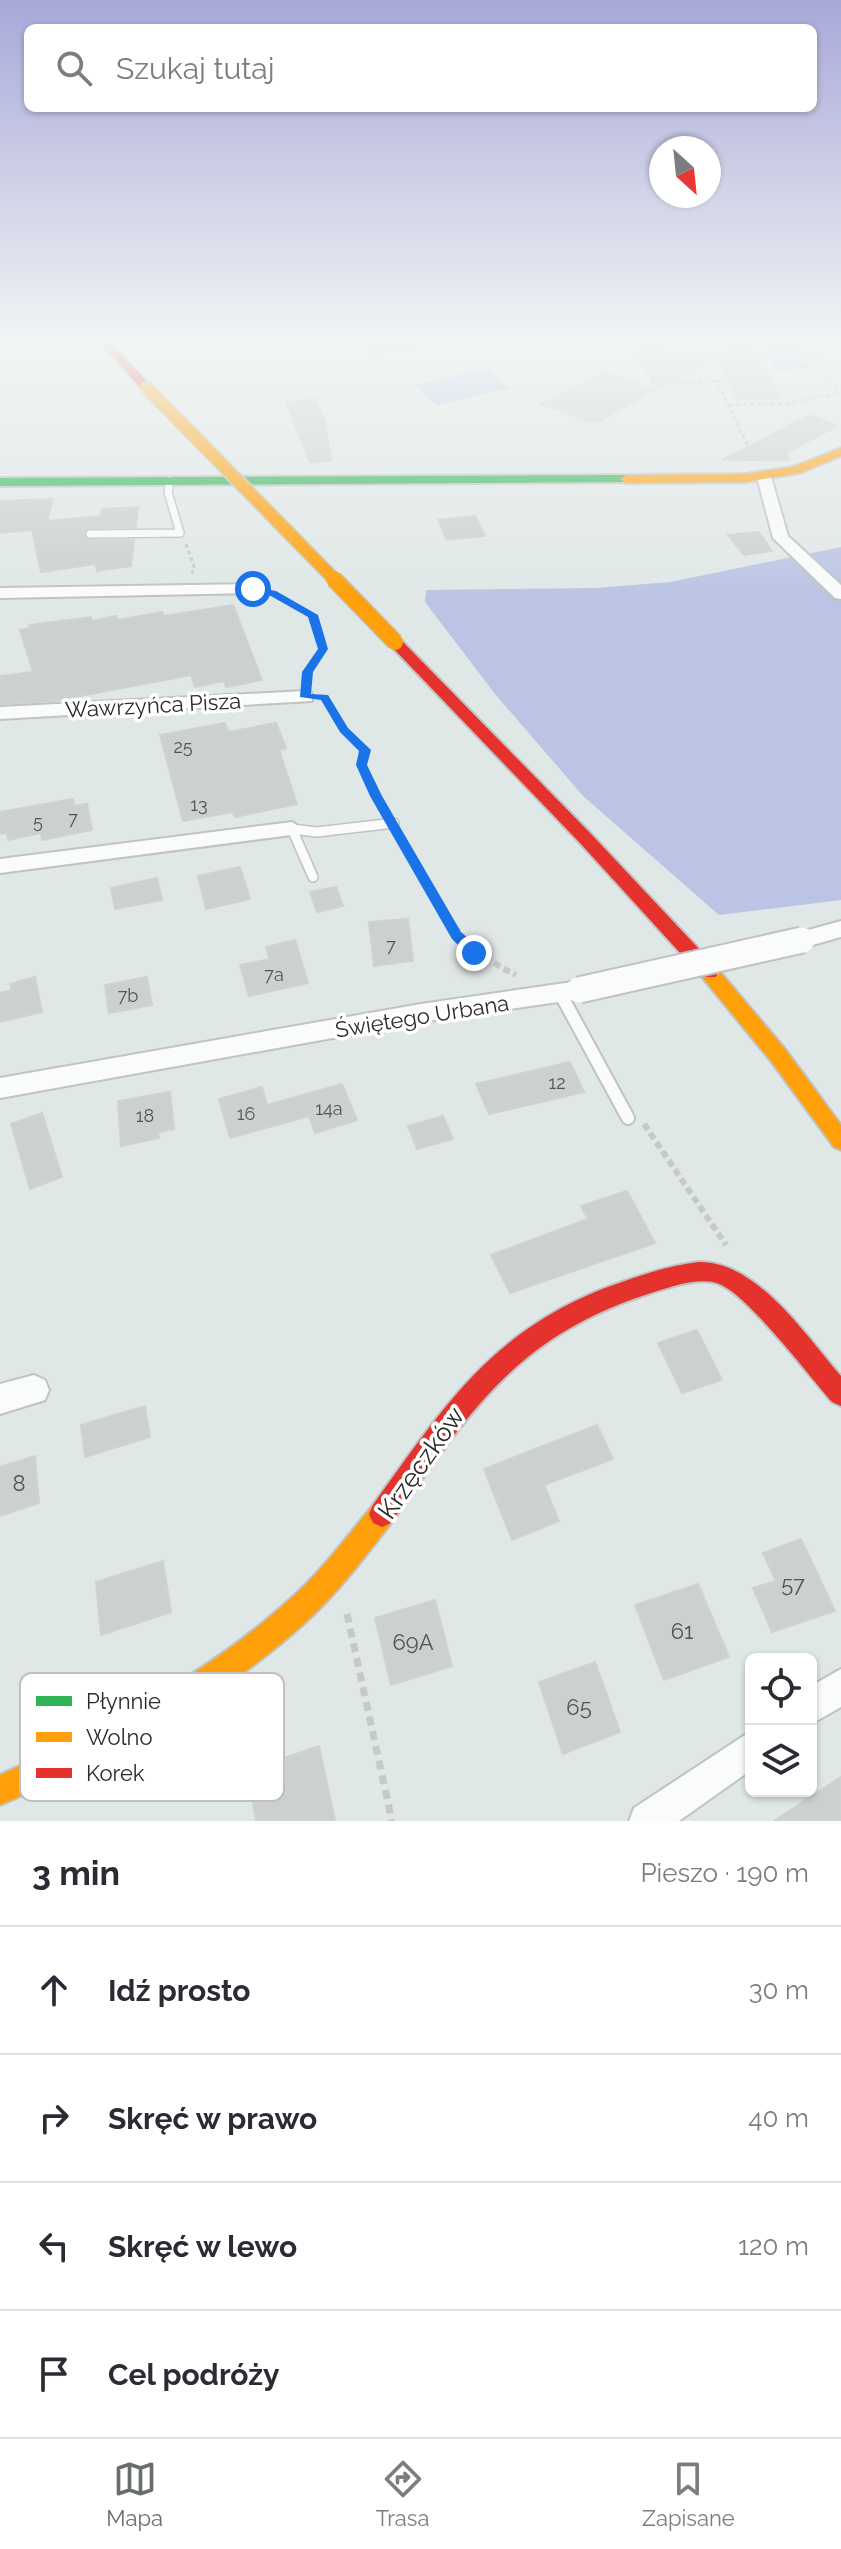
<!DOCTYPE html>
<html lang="pl">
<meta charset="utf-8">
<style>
:root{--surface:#fff;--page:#f2f2f3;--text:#2b2b33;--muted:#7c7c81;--line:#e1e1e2;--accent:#6a6d6d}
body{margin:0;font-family:Raleway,sans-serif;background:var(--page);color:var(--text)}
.controls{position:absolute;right:24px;bottom:24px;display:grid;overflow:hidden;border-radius:12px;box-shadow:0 2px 6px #0004}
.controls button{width:72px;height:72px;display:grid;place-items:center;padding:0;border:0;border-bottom:2px solid var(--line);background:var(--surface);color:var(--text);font:40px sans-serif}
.compass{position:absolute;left:649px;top:136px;width:72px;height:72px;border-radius:50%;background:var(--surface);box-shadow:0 2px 6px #0004;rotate:153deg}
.stop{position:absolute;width:24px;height:24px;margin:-18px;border:6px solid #1a73e8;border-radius:50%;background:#fff}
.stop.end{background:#1a73e8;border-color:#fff;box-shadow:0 2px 8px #0008}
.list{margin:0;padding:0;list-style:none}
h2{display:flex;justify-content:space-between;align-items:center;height:104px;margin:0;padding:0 32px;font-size:34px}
h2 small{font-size:26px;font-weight:400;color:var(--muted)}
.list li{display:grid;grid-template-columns:52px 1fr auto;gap:24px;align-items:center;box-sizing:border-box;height:128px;padding:0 32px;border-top:2px solid var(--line)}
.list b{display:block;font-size:30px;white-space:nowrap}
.list em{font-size:26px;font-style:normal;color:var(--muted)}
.icon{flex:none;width:44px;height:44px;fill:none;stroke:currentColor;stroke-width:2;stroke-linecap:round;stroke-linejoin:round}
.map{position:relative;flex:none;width:841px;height:1821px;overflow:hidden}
.search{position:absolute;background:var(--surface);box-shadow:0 2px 6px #0004;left:24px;right:24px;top:24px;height:88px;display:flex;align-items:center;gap:20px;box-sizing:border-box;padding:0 28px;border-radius:12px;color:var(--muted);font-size:30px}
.sheet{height:616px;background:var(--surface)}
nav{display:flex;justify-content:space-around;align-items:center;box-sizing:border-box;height:112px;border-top:2px solid var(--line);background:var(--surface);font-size:22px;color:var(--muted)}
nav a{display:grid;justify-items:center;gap:4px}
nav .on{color:var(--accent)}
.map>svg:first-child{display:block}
.green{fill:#bbc4e4}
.pitch{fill:#b8cce8}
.building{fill:#ccd1d0;stroke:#cdd3d2;stroke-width:2}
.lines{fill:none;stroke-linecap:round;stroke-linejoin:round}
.lane-far2-casing{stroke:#c1c2c2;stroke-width:10}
.lane-far1-casing{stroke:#c1c2c2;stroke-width:12}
.lane-casing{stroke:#c1c2c2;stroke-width:16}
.street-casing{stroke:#c1c2c2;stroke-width:4}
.fast-casing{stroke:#c1c2c2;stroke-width:4}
.slow-casing{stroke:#c1c2c2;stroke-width:4}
.jam-casing{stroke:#c1c2c2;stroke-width:4}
.path-far3{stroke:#c7c8c8;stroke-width:3;stroke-dasharray:4 3;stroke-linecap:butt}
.path-far2{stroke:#c7c8c8;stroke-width:4;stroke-dasharray:5 3;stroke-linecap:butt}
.path-far1{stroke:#c7c8c8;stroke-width:6;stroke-dasharray:7 4;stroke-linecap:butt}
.path{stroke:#c7c8c8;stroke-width:7;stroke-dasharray:9 6;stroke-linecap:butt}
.lane-far2{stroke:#fafcfb;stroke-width:7}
.lane-far1{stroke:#fafcfb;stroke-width:9}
.lane{stroke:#fafcfb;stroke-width:12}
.street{fill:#fafcfb;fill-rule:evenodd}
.fast{fill:#30b455;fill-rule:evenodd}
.slow{fill:#ff9f0a;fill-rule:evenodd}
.jam{fill:#e5322d;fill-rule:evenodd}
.street-bridge-casing{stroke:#c1c2c2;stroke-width:29;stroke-linecap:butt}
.slow-bridge-far1-casing{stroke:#c1c5c4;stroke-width:15;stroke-linecap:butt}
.slow-bridge-casing{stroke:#c1c5c4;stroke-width:19;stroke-linecap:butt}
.street-bridge{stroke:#fafcfb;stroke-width:25}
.slow-bridge-far1{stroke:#ff9f0a;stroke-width:12}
.slow-bridge{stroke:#ff9f0a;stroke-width:16}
.route{fill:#1a73e8}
.labels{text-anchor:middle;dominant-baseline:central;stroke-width:7;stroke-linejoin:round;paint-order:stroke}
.number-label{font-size:18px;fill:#545555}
.street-label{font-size:22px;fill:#2b2b2b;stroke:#fff}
.near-number-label{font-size:22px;fill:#545555}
.near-street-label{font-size:26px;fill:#2b2b2b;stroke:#fff}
.key{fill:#fff;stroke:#bfbfbf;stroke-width:2}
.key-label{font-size:22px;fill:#2b2b2b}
</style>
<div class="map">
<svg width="841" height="1821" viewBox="0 0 841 1821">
<rect width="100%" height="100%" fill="#e0e8e7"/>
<g class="green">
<polygon points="364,342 473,342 473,343 370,353"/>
<polygon points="796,347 810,369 777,370 764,349"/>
<polygon points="841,547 841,900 719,915 583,796 495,694 425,602 426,590 595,588 670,582"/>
</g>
<polygon class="pitch" points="486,369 510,388 437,405 414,385"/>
<g class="building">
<polygon points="636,342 664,342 671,360 712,360 595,423 541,404 606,372 654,390"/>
<polygon points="725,342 750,342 780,398 737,399 719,360 734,360"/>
<polygon points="315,399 325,422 331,461 310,462 286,402"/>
<polygon points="810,415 837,426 786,453 789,460 722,460"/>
<polygon points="53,499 47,521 101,516 102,509 138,507 136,527 90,528 84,533 89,540 134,540 131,566 97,571 95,564 41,572 32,530 0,533 0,501"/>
<polygon points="475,516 485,536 447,540 438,520"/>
<polygon points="759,532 772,551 744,555 728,535"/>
<polygon points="233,605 262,680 226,687 224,681 195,687 191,675 54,701 0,704 0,676 33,672 20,630 30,628 29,625 91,617 92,621 116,616 118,620 162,612 164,616"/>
<polygon points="225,723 228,732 276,723 286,748 279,750 297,804 235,817 233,812 183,821 160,735"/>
<polygon points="73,799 74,806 87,804 92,830 42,840 41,833 8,840 7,833 0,834 0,812"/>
<polygon points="240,867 250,899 206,909 198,876"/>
<polygon points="157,878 162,900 115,909 111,888"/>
<polygon points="336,887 343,906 317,912 310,892"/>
<polygon points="408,919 413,961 374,966 369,922"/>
<polygon points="295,940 308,983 249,996 240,965 270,959 266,947"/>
<polygon points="35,977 42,1012 0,1022 0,993 12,990 10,984"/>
<polygon points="147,977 152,1005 109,1013 105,985"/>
<polygon points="570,1062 584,1092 489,1114 476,1084"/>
<polygon points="342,1084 357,1120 315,1133 309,1116 230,1138 219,1099 262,1087 267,1105"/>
<polygon points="170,1092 174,1129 158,1132 159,1138 121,1146 118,1101"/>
<polygon points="42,1113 62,1177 30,1189 11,1124"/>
<polygon points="443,1116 453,1139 417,1149 408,1126"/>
<polygon points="627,1191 655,1243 510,1293 491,1255 588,1219 581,1206"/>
<polygon points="697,1330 722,1380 682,1393 658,1343"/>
<polygon points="145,1406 150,1437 85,1457 81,1425"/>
<polygon points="597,1425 613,1459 544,1485 559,1521 512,1540 484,1469"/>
<polygon points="35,1456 39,1503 0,1516 0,1467"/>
<polygon points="801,1539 835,1611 772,1632 753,1588 776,1581 763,1553"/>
<polygon points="163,1561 171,1612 101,1635 96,1582"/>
<polygon points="698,1584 729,1657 664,1680 635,1605"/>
<polygon points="435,1600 452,1666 391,1685 375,1618"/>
<polygon points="595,1662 620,1732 563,1754 539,1682"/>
<polygon points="319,1746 335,1821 256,1821 248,1770"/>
<polygon points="841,1777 841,1821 774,1821"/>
</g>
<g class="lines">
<g class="lane-far2-casing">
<polyline id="lane-far2" points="90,534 180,533 168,492 170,480"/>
</g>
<g class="lane-far1-casing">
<polyline id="lane-far1" points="313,877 292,829 317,832 394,823"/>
</g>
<g class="lane-casing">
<polyline id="lane" points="560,993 628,1118"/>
</g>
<g class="street-casing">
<g id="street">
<polygon points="759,474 771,477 788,536 841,585 841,599 835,598 773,538 757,477"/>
<polygon points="253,584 261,589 259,593 0,598 0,588"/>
<polygon points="305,691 312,693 312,701 0,719 0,707"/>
<polygon points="292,822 302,829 299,834 0,873 0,859"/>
<polygon points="841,921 841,937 802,948 794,946 791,940 794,934"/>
<polygon points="579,981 587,984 591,990 587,996 579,999 421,1022 0,1098 0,1078 421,1004"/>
<polygon points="34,1375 45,1380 49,1390 45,1400 0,1414 0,1384"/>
<polygon points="841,1669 841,1707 811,1724 811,1686"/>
<polygon points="751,1731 751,1770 679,1821 629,1821 634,1808"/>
</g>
</g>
<g class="fast-casing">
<polygon id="fast" points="626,475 632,479 630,482 0,486 0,478"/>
</g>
<g class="slow-casing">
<g id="slow">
<polygon points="841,448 841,456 800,473 745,482 626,483 620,479 626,475 745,474 793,467"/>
<polygon points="709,965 716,967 785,1049 841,1125 841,1150 834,1147 771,1061 702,977 700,972 702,967"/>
<path d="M382 1501 391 1505 395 1514 391 1523C365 1557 339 1591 308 1620 220 1701 110 1759 0 1805V1775C103 1727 203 1678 288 1601 320 1573 346 1538 373 1505Z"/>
</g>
</g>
<g class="jam-casing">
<g id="jam">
<polygon points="99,342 110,342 150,385 150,389 142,389"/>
<polygon points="395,638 400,639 592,835 716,967 718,972 716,977 702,977 580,843 390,645 388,642"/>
<path d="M699 1262C757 1261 806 1336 841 1376V1406L832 1402C810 1377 747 1294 719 1284 699 1276 668 1288 648 1294 513 1338 469 1414 391 1523L382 1527 373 1523 369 1514 373 1505C446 1403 497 1324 622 1282 647 1273 672 1265 699 1262Z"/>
</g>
</g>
<g class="path-far3">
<polyline points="628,342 631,349 810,345"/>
<polyline points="714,342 730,377 717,381 753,457"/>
<polyline points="809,343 839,393"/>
<polyline points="631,350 655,383 717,381"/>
<polyline points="729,405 789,403 839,393"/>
<polyline points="186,544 194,566 192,573"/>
</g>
<g class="path-far2">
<polyline points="271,593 313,615 323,649 307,672 307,679"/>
<polyline points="326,702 344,730 365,750 362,765 384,808"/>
<polyline points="402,836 431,891"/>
</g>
<g class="path-far1">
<path d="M430 889C451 928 476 956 516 975"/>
<polyline points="644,1124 726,1245"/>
</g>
<polyline class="path" points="347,1614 392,1821"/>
<use href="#lane-far2" class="lane-far2"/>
<use href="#lane-far1" class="lane-far1"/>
<use href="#lane" class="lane"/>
<use href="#street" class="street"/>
<use href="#fast" class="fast"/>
<use href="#slow" class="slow"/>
<use href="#jam" class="jam"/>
<g class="street-bridge-casing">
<polyline id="street-bridge" points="579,990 802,940"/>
</g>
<g class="slow-bridge-far1-casing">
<polyline id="slow-bridge-far1" points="146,387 336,581"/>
</g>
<g class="slow-bridge-casing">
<polyline id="slow-bridge" points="334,579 395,642"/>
</g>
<use href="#street-bridge" class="street-bridge"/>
<use href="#slow-bridge-far1" class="slow-bridge-far1"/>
<use href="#slow-bridge" class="slow-bridge"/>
</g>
<linearGradient id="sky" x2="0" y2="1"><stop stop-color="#a8a8d9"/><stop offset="0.57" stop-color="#f1f5f4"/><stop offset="1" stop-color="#f1f5f4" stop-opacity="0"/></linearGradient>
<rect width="841" height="597" fill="url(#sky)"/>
<polygon class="route" points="249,586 276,591 318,615 328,649 313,672 311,694 328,695 348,728 371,750 367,765 382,796 461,932 479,949 479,956 469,956 452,939 370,796 356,765 359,751 340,732 321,700 300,697 302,672 318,649 308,617 269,595 249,591"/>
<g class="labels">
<g class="number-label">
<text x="183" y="746">25</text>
<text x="199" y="804">13</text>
<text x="73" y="818">7</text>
<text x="38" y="821">5</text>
<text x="391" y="945">7</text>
<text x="274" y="974">7a</text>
<text x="128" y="995">7b</text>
<text x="557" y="1082">12</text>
<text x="329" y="1108">14a</text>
<text x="246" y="1113">16</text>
<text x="145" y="1115">18</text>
</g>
<g class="street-label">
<text transform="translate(153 705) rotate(-3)">Wawrzyńca Pisza</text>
<text transform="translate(422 1016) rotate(-9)">Świętego Urbana</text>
</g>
<g class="near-number-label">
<text x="19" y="1483">8</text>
<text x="793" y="1584">57</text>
<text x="682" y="1631">61</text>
<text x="413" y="1642">69A</text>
<text x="579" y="1707">65</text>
</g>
<g class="near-street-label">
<text transform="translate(421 1463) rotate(-55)">Krzęczków</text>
</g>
</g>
<rect x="20" y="1673" width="264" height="128" rx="12" class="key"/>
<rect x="36" y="1696" width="36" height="10" fill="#30b455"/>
<rect x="36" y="1732" width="36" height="10" fill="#ff9f0a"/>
<rect x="36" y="1768" width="36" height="10" fill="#e5322d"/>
<g class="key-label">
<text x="86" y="1709">Płynnie</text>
<text x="86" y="1745">Wolno</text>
<text x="86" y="1781">Korek</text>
</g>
</svg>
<div class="controls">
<button><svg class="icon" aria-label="locate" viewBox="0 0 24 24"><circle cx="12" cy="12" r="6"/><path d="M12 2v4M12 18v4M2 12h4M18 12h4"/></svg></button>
<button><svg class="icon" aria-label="layers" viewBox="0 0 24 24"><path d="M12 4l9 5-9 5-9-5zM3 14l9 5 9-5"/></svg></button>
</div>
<svg class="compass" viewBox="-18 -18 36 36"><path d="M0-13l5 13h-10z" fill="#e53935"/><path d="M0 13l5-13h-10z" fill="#7c7c81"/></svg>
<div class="stop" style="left:253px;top:589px"></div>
<div class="stop end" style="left:474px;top:953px"></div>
<div class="search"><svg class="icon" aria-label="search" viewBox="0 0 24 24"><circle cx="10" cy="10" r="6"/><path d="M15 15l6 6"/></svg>Szukaj tutaj</div>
</div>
<section class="sheet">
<h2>3 min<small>Pieszo · 190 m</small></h2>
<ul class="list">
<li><svg class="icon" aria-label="ahead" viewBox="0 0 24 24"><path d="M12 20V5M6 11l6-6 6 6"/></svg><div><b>Idź prosto</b></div><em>30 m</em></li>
<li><svg class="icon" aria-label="right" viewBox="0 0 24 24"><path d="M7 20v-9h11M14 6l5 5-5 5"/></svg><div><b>Skręć w prawo</b></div><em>40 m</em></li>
<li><svg class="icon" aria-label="left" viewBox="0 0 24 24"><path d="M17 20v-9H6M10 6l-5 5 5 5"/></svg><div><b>Skręć w lewo</b></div><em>120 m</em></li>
<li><svg class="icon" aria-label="arrive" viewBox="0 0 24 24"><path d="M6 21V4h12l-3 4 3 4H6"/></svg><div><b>Cel podróży</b></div></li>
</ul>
</section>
<nav>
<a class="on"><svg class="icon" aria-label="map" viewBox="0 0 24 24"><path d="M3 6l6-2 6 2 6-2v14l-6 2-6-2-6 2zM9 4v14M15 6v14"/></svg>Mapa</a>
<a><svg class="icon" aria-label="directions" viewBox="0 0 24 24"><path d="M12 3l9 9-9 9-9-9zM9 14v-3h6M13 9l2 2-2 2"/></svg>Trasa</a>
<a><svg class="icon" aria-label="saved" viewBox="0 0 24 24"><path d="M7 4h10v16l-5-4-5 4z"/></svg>Zapisane</a>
</nav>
